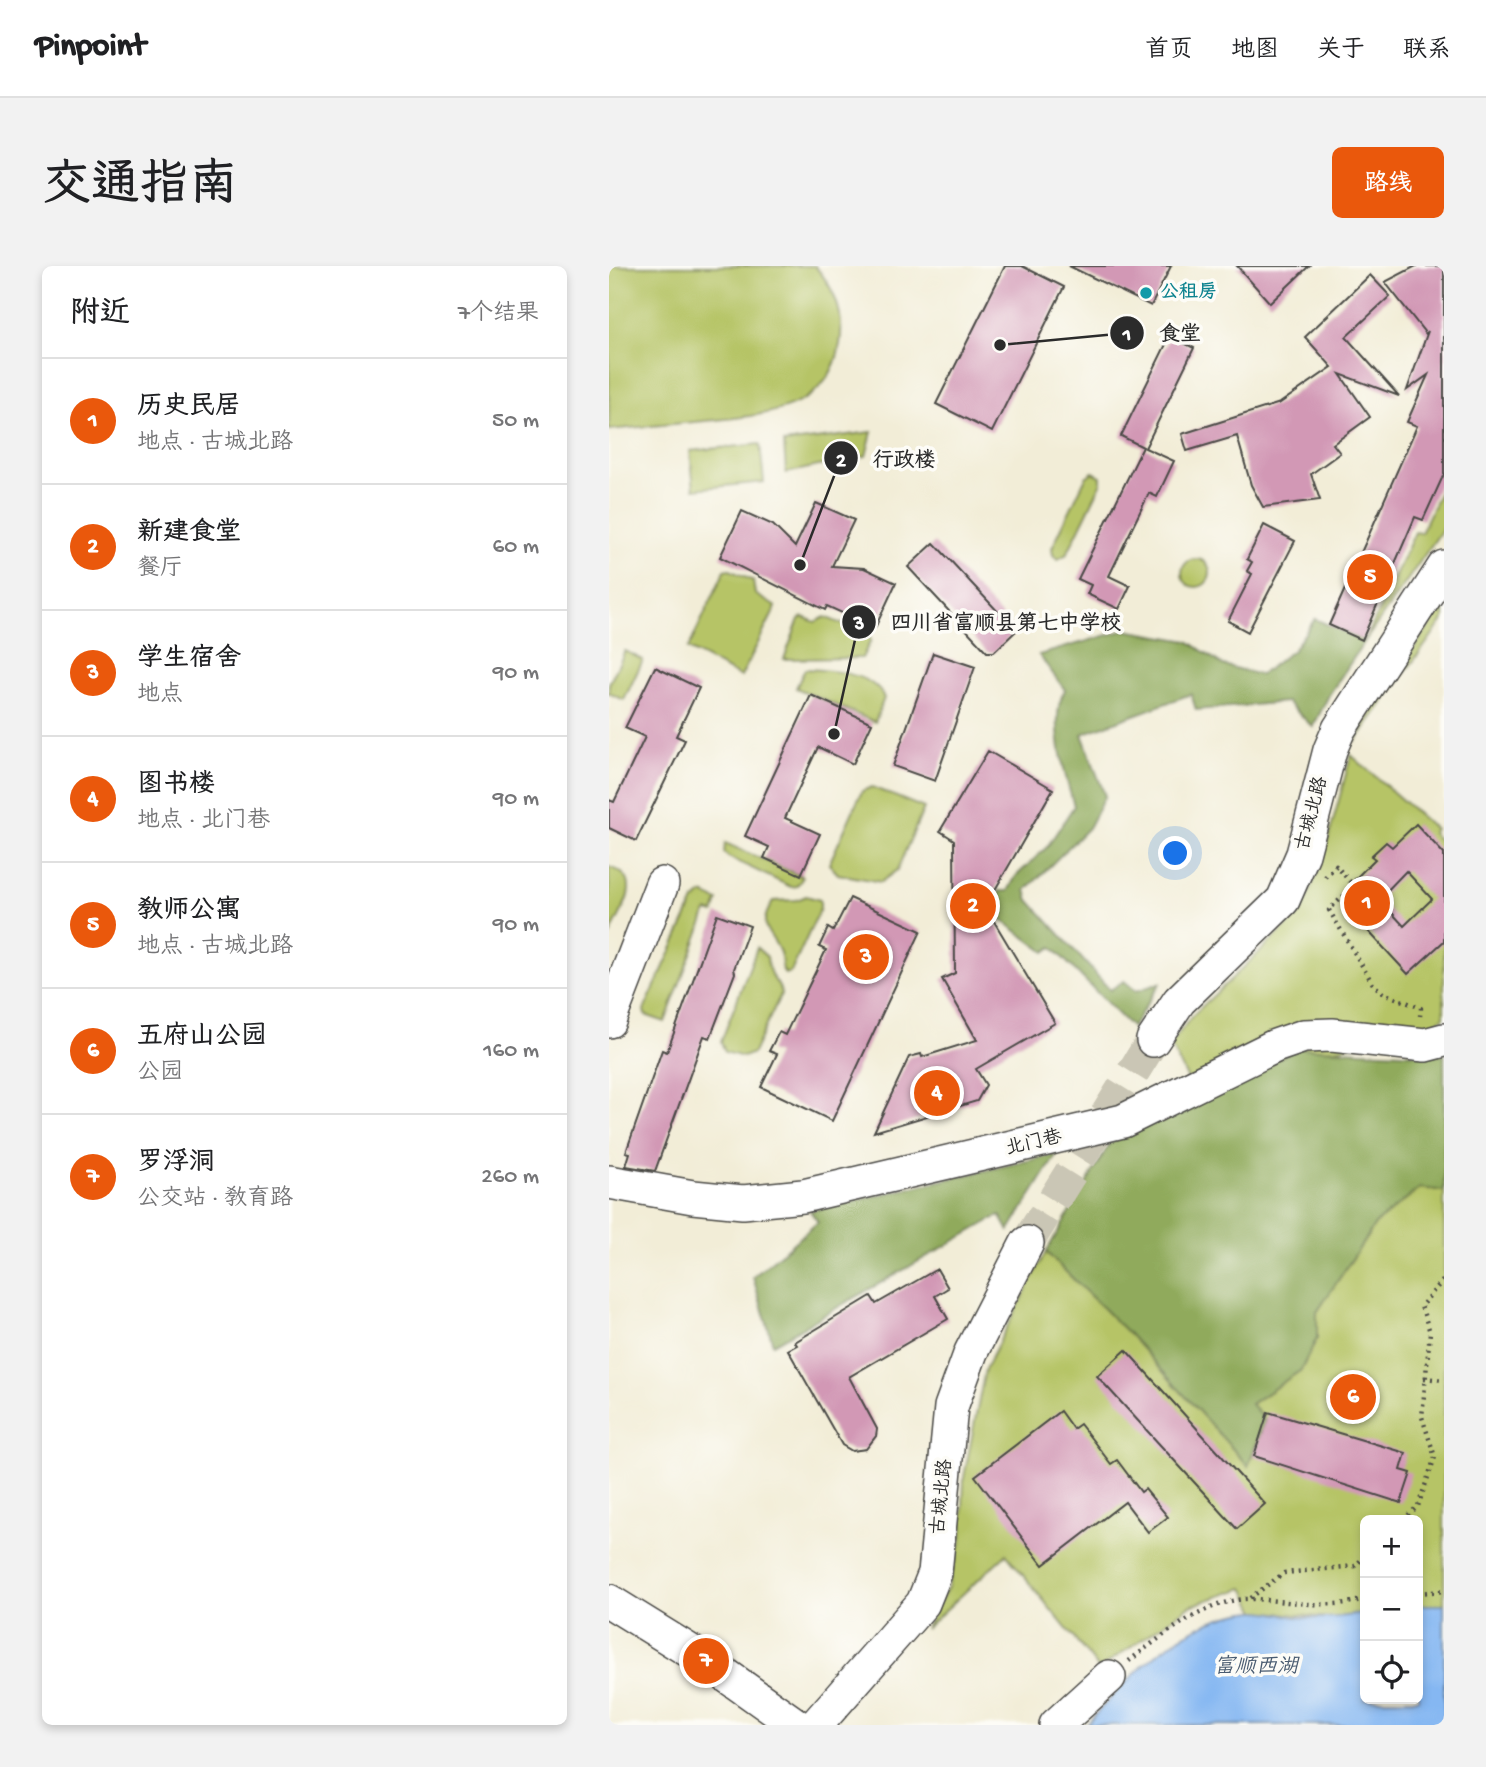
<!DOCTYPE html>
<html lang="zh">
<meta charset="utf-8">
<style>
:root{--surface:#fff;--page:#f2f2f2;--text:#202124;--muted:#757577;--line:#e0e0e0;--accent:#ea580c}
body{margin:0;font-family:"Gochi Hand","LXGW WenKai TC",sans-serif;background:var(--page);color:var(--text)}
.controls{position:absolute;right:21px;bottom:21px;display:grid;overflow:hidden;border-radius:10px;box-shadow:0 4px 10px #0003}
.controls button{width:63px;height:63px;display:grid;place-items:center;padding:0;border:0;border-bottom:2px solid var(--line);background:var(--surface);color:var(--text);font:35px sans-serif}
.you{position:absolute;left:567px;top:588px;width:24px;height:24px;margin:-18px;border:5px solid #fff;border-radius:50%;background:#1a73e8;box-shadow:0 0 0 10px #1a73e833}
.badge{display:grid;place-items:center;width:46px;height:46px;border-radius:50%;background:var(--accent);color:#fff;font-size:23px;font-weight:700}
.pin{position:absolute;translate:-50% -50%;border:4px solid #fff;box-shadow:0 2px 7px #0006}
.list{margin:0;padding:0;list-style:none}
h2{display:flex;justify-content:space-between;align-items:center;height:91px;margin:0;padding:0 28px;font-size:30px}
h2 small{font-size:23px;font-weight:400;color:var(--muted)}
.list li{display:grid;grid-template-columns:46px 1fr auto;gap:21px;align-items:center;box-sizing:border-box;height:126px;padding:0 28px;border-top:2px solid var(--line)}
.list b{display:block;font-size:26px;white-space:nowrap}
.list p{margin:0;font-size:23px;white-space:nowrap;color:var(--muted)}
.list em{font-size:23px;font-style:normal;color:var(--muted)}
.icon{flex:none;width:38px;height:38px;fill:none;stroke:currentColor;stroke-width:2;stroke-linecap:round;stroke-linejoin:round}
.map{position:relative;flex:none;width:835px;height:1459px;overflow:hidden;border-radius:10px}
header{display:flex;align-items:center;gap:42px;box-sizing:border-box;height:98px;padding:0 35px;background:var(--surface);border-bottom:2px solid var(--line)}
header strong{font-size:33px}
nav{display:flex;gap:38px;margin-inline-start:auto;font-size:24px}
.intro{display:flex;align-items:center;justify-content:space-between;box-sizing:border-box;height:168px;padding:0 42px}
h1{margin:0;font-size:49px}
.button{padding:18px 32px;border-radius:10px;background:var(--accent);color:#fff;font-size:24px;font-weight:700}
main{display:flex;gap:42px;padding:0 42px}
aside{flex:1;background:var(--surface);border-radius:10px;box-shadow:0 4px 10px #0003}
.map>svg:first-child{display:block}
.green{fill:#b6c466;stroke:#707848;stroke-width:2}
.forest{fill:#90aa5b;stroke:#5e6a43;stroke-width:2}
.water{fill:#85b7f2;stroke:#58718e;stroke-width:2}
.building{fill:#d298b5;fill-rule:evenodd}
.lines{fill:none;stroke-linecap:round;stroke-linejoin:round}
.minor-tunnel{stroke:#cac6b5;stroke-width:33;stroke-dasharray:33 17;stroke-linecap:butt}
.minor-casing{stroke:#494845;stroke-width:36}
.path{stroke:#494845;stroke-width:4.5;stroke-dasharray:2 5;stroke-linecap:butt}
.minor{stroke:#fff;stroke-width:33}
.culture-dot{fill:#0f9aa8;stroke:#fdfcf7;stroke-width:2.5}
.labels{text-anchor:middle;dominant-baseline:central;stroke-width:7;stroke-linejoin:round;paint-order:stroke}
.culture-label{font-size:19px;font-weight:bold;fill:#0d838f;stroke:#fdfcf7;text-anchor:start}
.street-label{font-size:19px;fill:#2b2b2b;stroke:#fdfcf7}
.water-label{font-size:21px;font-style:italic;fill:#4a5c71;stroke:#fdfcf7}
.leader{fill:none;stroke:#2b2b2b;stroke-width:2.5}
.callout-dot{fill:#2b2b2b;stroke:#fdfcf7;stroke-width:2.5}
.mark-label{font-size:21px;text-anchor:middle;font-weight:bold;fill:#fff}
.callout-label{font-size:21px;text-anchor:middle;font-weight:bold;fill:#2b2b2b;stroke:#fdfcf7;stroke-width:7;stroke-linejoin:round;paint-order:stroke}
</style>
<header>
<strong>Pinpoint</strong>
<nav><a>首页</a><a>地图</a><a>关于</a><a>联系</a></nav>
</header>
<div class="intro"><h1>交通指南</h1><a class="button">路线</a></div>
<main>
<aside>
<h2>附近<small>7个结果</small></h2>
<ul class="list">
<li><span class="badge">1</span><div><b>历史民居</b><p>地点 · 古城北路</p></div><em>50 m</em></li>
<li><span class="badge">2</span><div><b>新建食堂</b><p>餐厅</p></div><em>60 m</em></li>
<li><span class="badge">3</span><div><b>学生宿舍</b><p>地点</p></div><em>90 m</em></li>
<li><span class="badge">4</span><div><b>图书楼</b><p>地点 · 北门巷</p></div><em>90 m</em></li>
<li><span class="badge">5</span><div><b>教师公寓</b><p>地点 · 古城北路</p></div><em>90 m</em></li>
<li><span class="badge">6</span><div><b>五府山公园</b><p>公园</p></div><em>160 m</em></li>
<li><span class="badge">7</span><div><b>罗浮洞</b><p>公交站 · 教育路</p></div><em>260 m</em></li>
</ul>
</aside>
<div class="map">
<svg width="835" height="1459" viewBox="0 0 835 1459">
<rect width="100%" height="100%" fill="#fdfcf7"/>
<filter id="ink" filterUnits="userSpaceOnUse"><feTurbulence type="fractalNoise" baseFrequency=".0143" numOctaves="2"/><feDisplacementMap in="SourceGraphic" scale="14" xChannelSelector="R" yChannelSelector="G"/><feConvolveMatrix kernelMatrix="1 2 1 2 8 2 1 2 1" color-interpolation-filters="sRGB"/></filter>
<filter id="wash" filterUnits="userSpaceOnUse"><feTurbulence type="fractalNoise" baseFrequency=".00686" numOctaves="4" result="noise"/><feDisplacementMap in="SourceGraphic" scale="28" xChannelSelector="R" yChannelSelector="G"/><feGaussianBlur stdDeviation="1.57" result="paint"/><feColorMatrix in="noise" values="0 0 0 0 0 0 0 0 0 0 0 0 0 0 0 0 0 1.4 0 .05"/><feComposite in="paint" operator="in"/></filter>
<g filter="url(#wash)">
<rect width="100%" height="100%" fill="#f2edd7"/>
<g class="green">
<path d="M0 0H206C226 23 236 48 231 78 220 148 151 149 96 155 64 158 32 161 0 164Z"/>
<polygon points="263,166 257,190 177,207 175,177"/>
<polygon points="151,178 155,216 85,223 81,185"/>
<polygon points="484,206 492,210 492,218 458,288 449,293 444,289 443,282 477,211"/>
<polygon points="835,217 835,261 756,375 806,266 812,267"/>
<circle cx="587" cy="307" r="14"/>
<polygon points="119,303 144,315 146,328 167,341 132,411 79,383 116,304"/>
<polygon points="835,338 835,353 746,476 761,447"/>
<polygon points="194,351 206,356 216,351 259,369 262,374 253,392 175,393 190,353"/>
<polygon points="16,385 34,394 15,434 0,427 0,418"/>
<path d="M196 403C220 404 264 406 275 432L266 456 187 422Z"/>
<polygon points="742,489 826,563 823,567 835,579 835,751 809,766 579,813 561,779 583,750 692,647 715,589"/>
<polygon points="263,521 315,542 288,604 272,616 229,608 220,598 253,525"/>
<polygon points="116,577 194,611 188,620 182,621 119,591 115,587"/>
<path d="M0 601C39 612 11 645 0 671Z"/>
<polygon points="94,628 109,635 105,647 98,645 56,756 36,749 35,744 85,635"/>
<path d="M197 630 211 634V643L182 706 176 708C171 702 174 695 171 687 162 663 146 665 164 635L188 634Z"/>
<path d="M148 682 158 691C159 714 171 715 172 728L144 787 134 791 116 786 112 776Z"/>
<polygon points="811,922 835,925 835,1339 809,1339 809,1254 756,1254 756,1347 722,1352 647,1345 635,1322 581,1340 490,1403 397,1288 316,1363 339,1321 353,1272 355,1211 376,1103 437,986 521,1069 642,1138 692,1104 708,1072 708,1046 767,957"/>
</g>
<g class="forest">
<path d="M706 353 756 375 720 429 704 461 678 436 587 444 582 428 473 468 496 530 479 562 417 624 420 634 501 724 515 715 527 725 551 717 523 762 443 681 436 686 390 652V625H399L407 610 438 581 465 540C456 510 439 451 456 424L430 389 516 364 579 375 614 399 651 409 684 384Z"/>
<polygon points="690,782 835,789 835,925 811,922 767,957 708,1046 708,1072 692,1104 642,1138 656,1155 639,1200 521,1069 437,986 501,877"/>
<polygon points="448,888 400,965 391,949 164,1078 144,1011 209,956 201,945"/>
</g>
<path class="water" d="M809 1339H835V1459H477C520 1410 575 1351 645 1345 659 1344 674 1350 687 1351 711 1354 733 1351 756 1347V1433H809Z"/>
<g id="blocks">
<g class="building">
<polygon points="396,0 413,0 455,21 383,166 327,138"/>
<polygon points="460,0 562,0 542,40"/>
<polygon points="628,0 700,0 661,37"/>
<polygon points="807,0 835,0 835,208 814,254 806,251 753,374 720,359 808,160 798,156 819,109 798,124 819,65 817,68 776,16"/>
<polygon points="761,9 781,30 737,71 790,130 731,108 761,151 724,178 731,187 702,208 711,234 654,241 642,219 628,170 578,185 573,168 671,137 723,101 696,71"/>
<polygon points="561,70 585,82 536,182 565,195 548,231 540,227 500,310 521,320 510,343 478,328 482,319 469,313 534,181 512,170"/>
<polygon points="207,237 245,254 223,300 255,302 287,317 266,362 218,340 216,344 111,291 133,245 164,259 186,281"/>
<polygon points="655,259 686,275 639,366 619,355 643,308 638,305 643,296 638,293"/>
<polygon points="325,277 407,365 385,386 378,386 299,301"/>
<polygon points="324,387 366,401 326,515 284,500"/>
<polygon points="46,401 90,422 67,470 76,474 27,575 0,562 0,534 5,536 36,471 16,462"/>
<polygon points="202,429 263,457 244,498 209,481 176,552 211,568 192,609 155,592 160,581 136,570"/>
<polygon points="379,485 444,523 383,629 383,652 446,757 367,803 377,819 368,835 265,866 300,791 312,788 313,791 368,774 333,713 346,707 345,574 331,565"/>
<path d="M807 558 835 588V675L799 708 737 641 756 624 746 613 766 593 762 590 777 576 783 581ZM797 605 823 633 795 660 770 633Z"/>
<polygon points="241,632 312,665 223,855 152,821 168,788 160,785 170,766 176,769 217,684 210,681 219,662 224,665"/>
<polygon points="108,648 141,660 125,703 126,707 101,772 95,770 46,905 17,900 21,887 17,886 53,784 58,786"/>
<polygon points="328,1003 339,1022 326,1030 339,1053 240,1111 268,1163 267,1170 257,1183 243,1185 233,1179 179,1084 188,1079 186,1076 262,1030 267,1038"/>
<polygon points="517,1084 656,1238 628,1263 488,1110"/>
<polygon points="451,1145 464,1163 471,1158 502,1198 508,1194 532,1226 536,1223 559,1251 539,1266 516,1236 434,1299 366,1210"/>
<polygon points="659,1146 797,1187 792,1204 802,1207 792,1237 645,1190"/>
</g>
</g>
</g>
<g filter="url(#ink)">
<use href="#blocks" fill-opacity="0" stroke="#494845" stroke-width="2"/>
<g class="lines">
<polyline class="minor-tunnel" points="418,977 544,774"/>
<g class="minor-casing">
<g id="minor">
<polyline points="0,755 53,618"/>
<polyline points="544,774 570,735 674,634 694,588 721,484 730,463 835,301"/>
<polyline points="0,916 84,931 134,936 194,930 514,855 666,780 695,770 723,769 816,779 835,774"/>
<polyline points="0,1335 97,1395 187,1459"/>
<polyline points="207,1459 314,1337 326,1307 342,1141 362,1086 418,977"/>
<polyline points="447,1459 500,1411"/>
</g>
</g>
<g class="path">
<polyline points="716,611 727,600 745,620 720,644 764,718 774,727 812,742 811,750"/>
<polyline points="815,1112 835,1114"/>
<polyline points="794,1254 809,1240 826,1191 813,1151 821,1066 812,1040 835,1013"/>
<polyline points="809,1327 835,1325"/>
<polyline points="641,1332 675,1307 746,1300 756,1290"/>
<path d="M520 1395C551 1371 603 1330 644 1333 683 1335 717 1344 756 1333"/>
</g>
<use href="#minor" class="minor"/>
</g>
</g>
<circle class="culture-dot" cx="537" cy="27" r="7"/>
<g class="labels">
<g class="culture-label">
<text x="551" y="27">公租房</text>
</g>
<g class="street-label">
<text transform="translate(704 548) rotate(-75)">古城北路</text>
<text transform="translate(425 878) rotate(-13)">北门巷</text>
<text transform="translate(334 1231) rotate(-84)">古城北路</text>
</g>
<g class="water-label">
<text x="647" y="1402">富顺西湖</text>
</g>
</g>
<path class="leader" d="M391 79L518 67M191 299L232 192M225 468L250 356"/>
<g class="callout-dot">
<circle cx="391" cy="79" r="7"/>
<circle cx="191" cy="299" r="7"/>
<circle cx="225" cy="468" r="7"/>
<circle cx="518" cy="67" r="18"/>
<circle cx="232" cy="192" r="18"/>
<circle cx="250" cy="356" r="18"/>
</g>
<g class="mark-label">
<text x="518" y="74">1</text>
<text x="232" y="200">2</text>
<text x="250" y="363">3</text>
</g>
<g class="callout-label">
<text x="571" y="74">食堂</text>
<text x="295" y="200">行政楼</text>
<text x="397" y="363">四川省富顺县第七中学校</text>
</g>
</svg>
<div class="controls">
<button>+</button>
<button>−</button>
<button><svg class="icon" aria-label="locate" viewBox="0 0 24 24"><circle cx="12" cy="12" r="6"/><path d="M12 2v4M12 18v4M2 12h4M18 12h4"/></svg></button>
</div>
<div class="you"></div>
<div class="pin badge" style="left:758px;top:637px">1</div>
<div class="pin badge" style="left:364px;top:640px">2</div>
<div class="pin badge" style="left:257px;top:691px">3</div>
<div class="pin badge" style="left:328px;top:827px">4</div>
<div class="pin badge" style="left:761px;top:311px">5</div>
<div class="pin badge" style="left:744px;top:1131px">6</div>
<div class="pin badge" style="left:97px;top:1395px">7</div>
</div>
</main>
